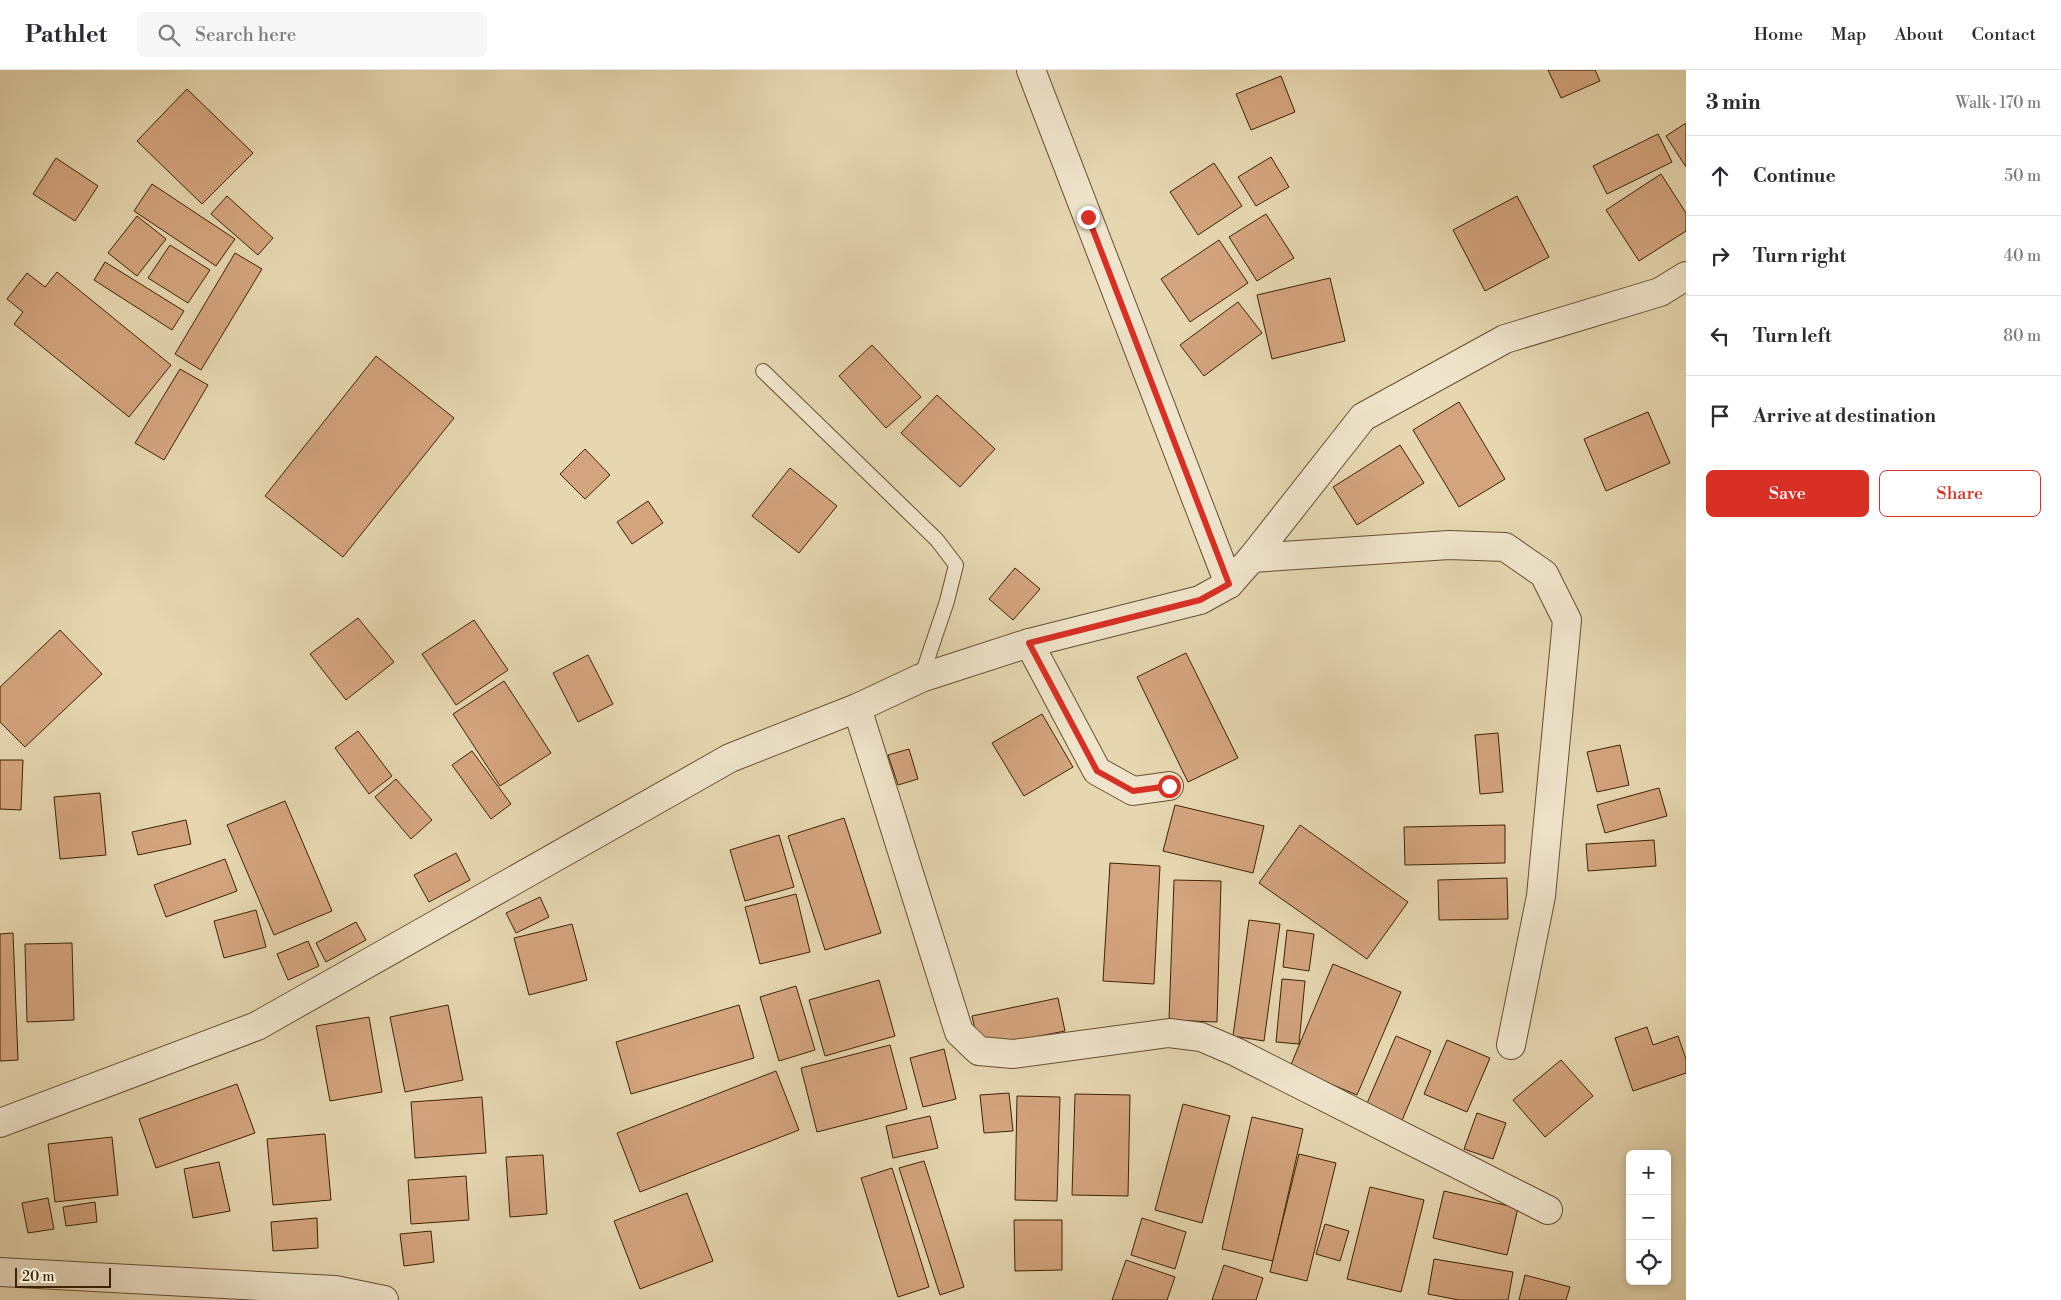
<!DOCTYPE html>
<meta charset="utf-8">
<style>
:root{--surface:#fff;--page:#f7f7f7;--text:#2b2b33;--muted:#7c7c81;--line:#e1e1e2;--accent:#d93025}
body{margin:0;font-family:"Libre Bodoni",serif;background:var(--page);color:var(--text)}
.controls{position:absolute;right:15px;bottom:15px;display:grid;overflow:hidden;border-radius:8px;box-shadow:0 2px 8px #0003}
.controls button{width:45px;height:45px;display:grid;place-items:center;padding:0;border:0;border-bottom:1px solid var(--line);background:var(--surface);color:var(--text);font:25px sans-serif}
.scale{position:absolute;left:15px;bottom:12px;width:96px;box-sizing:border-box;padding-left:5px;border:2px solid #3d2203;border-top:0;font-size:14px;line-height:18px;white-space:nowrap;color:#3d2203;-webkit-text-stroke:4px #efe5cc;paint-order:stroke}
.stop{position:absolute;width:15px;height:15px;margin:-11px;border:4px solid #d93025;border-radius:50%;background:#fff}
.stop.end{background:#d93025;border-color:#fff;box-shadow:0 1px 5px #0008}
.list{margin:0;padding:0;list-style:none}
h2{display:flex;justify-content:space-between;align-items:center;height:65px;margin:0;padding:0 20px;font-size:21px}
h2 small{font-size:16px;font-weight:400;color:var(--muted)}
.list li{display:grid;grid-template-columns:32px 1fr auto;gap:15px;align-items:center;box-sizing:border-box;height:80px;padding:0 20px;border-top:1px solid var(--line)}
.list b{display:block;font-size:19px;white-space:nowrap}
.list em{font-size:16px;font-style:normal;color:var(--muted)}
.actions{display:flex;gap:10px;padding:15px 20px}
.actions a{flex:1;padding:11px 0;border:1px solid var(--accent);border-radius:8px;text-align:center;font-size:18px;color:var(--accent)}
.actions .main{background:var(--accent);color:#fff}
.icon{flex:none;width:28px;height:28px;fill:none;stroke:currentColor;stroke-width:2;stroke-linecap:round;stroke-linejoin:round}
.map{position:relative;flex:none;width:1686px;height:1230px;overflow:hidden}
header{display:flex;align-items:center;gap:30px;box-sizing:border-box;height:70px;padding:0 25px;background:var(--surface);border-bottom:1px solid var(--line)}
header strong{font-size:24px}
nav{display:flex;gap:28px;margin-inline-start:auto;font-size:18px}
.search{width:350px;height:45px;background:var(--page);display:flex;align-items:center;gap:12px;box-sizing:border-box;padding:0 18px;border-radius:8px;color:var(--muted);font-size:19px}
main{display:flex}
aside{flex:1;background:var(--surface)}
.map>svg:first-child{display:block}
.building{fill:#d4a47e;stroke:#3d2203}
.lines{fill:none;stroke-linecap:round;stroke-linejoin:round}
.service-casing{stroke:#674f2e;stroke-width:16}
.minor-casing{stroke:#674f2e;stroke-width:30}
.service{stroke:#efe5cc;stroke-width:14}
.minor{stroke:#efe5cc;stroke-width:28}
.route{stroke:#d93025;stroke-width:6}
</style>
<header>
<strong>Pathlet</strong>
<div class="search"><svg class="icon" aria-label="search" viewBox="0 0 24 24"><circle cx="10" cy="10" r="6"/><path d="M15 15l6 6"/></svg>Search here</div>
<nav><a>Home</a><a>Map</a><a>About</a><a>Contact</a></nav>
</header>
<main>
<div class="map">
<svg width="1686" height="1230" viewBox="0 0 1686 1230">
<rect width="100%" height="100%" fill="#e6d7b1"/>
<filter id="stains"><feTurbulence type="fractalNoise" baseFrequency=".004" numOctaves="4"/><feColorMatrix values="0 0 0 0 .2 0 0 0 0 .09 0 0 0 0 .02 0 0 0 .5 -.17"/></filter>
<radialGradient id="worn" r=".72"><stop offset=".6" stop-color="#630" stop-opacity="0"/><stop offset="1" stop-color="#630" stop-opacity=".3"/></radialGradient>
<g class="building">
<polygon points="1548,0 1595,0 1600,11 1561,28"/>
<polygon points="1281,6 1295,42 1251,60 1236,24"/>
<polygon points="187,19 253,83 202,134 137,71"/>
<polygon points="1686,53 1686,97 1666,66"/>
<polygon points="1658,64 1672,92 1607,124 1593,96"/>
<polygon points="1271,87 1289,117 1256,136 1238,107"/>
<polygon points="56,88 98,116 75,151 33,124"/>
<polygon points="1214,93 1242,136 1198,165 1170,122"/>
<polygon points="1661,104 1686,143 1686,161 1639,191 1606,140"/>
<polygon points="152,114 235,169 216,196 134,141"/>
<polygon points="227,126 273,168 258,185 211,144"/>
<polygon points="1517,126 1549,187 1485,221 1453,160"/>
<polygon points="1266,144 1294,188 1257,211 1229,167"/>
<polygon points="137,146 166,169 137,206 108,183"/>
<polygon points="1219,170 1248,213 1190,252 1161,209"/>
<polygon points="170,175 210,200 188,233 148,208"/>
<polygon points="235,183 262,199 201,300 175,284"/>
<polygon points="105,192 184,241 172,260 94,210"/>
<polygon points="57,202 171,295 129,347 14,254 23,242 7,229 27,203 45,217"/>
<polygon points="1330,208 1345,271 1272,289 1257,225"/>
<polygon points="1238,232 1262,263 1204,306 1180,275"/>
<polygon points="872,275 921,327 886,358 839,306"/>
<polygon points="376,286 454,348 343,487 265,426"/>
<polygon points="180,299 208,315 164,390 135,373"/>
<polygon points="937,325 995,379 960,417 901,363"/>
<polygon points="1459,332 1505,409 1459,437 1413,360"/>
<polygon points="1648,342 1670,393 1606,421 1584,369"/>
<polygon points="1400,375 1424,413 1357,455 1333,417"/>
<polygon points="585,379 610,405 585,429 560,404"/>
<polygon points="790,398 837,436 799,483 752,446"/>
<polygon points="648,431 663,453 632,474 617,452"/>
<polygon points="1015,498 1040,519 1013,550 989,529"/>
<polygon points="358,548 394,592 346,630 310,584"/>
<polygon points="474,550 508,600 456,635 422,584"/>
<polygon points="60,560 102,604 25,677 0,652 0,617"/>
<polygon points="1186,583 1238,688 1188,712 1137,607"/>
<polygon points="588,585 613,634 578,652 553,603"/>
<polygon points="504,611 551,683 500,716 453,644"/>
<polygon points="1042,644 1073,697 1024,726 992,673"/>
<polygon points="358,661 392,706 369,724 335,678"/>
<polygon points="1498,663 1503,722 1480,724 1475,665"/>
<polygon points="1620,675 1629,715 1597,722 1587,682"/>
<polygon points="909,679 918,709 898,715 888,685"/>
<polygon points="472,681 511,734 491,749 452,695"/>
<polygon points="0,690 23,690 21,740 0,739"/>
<polygon points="396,709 432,750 411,769 375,727"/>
<polygon points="1659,718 1667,746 1605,763 1597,735"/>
<polygon points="100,723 106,785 60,789 54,727"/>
<polygon points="285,731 332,841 274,865 227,755"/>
<polygon points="1175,735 1264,756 1253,803 1163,781"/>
<polygon points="844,748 881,863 825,880 788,766"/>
<polygon points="186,750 191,774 138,785 132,762"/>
<polygon points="1300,755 1408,832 1367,889 1259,813"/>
<polygon points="1505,755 1505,793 1405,795 1404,757"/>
<polygon points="779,765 794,817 745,831 730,780"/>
<polygon points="1654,770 1656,796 1588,801 1586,774"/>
<polygon points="456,783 470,810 429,832 414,805"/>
<polygon points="225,789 237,821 166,847 154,815"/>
<polygon points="1110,793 1160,796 1154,914 1103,911"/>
<polygon points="1507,808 1508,849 1439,850 1438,810"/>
<polygon points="1174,810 1221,811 1217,952 1169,950"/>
<polygon points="796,824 810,882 760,894 745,837"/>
<polygon points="540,827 549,847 516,863 506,843"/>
<polygon points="256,840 266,877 224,888 214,851"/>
<polygon points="1249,850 1280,854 1264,971 1233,966"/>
<polygon points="356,852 366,870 326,892 316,873"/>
<polygon points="572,854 587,910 529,925 514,868"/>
<polygon points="1287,860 1314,864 1309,901 1283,897"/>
<polygon points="13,863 18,990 0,991 0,864"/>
<polygon points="308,871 319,896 288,910 277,884"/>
<polygon points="72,873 74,950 27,952 25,874"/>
<polygon points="1333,894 1401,922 1357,1025 1290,997"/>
<polygon points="1282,909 1305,911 1299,974 1276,972"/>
<polygon points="879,910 895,966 825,986 809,930"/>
<polygon points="796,916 815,980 779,991 760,927"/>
<polygon points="1058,928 1065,961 979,978 972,946"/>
<polygon points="448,935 463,1010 405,1022 390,947"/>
<polygon points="739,935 754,988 631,1024 616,972"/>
<polygon points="369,947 382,1022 330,1031 316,956"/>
<polygon points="1647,957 1653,975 1678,966 1686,989 1686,1003 1633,1021 1615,968"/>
<polygon points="1396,966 1431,981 1401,1053 1365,1038"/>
<polygon points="1447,970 1490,988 1467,1042 1424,1024"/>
<polygon points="890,975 907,1039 817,1062 801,998"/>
<polygon points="944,979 956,1029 923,1037 910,988"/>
<polygon points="1561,990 1593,1026 1545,1067 1513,1030"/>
<polygon points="776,1001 799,1060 640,1122 617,1063"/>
<polygon points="237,1014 255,1063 156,1098 139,1049"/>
<polygon points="1009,1023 1013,1061 984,1063 980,1025"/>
<polygon points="1075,1024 1130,1025 1128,1126 1072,1125"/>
<polygon points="1017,1026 1060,1027 1057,1131 1015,1130"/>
<polygon points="482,1027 486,1083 415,1088 411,1032"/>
<polygon points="1183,1034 1230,1046 1202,1153 1155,1140"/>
<polygon points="1477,1043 1506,1053 1493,1089 1464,1079"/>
<polygon points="930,1046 938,1078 893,1088 886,1056"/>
<polygon points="1252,1047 1303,1059 1273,1191 1222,1179"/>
<polygon points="325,1064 331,1130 273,1135 267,1069"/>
<polygon points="112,1067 118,1125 55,1132 48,1074"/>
<polygon points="1299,1084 1336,1093 1307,1211 1270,1202"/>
<polygon points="543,1085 547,1144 510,1147 506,1087"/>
<polygon points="924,1091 964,1217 940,1225 899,1098"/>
<polygon points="219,1092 230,1141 193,1148 184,1099"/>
<polygon points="892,1098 929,1217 898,1227 861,1108"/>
<polygon points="466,1106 469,1150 411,1154 408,1110"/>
<polygon points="1370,1117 1424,1130 1401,1222 1347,1209"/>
<polygon points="1444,1121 1518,1138 1507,1185 1433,1168"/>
<polygon points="687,1123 713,1191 640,1219 614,1151"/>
<polygon points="48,1128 54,1159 28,1163 22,1133"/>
<polygon points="95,1132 97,1152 66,1156 63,1137"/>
<polygon points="317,1148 318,1178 273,1181 271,1152"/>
<polygon points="1142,1148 1186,1162 1175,1199 1131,1185"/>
<polygon points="1014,1150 1062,1150 1062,1200 1015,1201"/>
<polygon points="1325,1154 1349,1161 1340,1191 1316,1184"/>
<polygon points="431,1161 434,1192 404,1196 400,1164"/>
<polygon points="1434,1189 1513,1202 1508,1230 1459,1230 1428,1224"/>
<polygon points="1126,1190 1175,1207 1167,1230 1112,1230"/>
<polygon points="1224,1195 1263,1208 1256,1230 1212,1230"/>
<polygon points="1525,1205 1570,1217 1566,1230 1519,1230"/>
</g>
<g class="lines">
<g class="service-casing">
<polyline id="service" points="763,301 937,470 956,495 947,531 921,608"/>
</g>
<g class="minor-casing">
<g id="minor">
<polyline points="1031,0 1229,514"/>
<polyline points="1252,488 1449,475 1505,477 1544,504 1567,550 1541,826 1511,975"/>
<polyline points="1029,573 1097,701 1133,721 1169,716"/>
<polyline points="857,638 959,962 979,981 1013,984 1169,963 1201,967 1236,982 1548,1140"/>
<polyline points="0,1053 257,956 730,688 857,638 921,608 1029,573 1200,530 1229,514 1252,488 1363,347 1505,269 1660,222 1686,206"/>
<polyline points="0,1202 335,1220 384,1230"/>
</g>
</g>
<use href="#service" class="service"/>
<use href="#minor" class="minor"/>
</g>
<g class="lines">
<polyline class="route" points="1088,147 1229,514 1200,530 1029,573 1097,701 1133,721 1169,716"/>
</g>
<rect width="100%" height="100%" filter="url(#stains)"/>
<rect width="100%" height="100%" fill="url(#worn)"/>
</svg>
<div class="controls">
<button>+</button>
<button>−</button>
<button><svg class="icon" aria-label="locate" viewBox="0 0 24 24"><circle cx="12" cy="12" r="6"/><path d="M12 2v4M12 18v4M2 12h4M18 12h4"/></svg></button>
</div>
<div class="scale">20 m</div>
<div class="stop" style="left:1169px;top:716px"></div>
<div class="stop end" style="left:1088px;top:147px"></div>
</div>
<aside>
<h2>3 min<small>Walk · 170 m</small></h2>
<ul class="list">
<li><svg class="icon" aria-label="ahead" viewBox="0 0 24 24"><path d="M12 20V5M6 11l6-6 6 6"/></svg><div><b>Continue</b></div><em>50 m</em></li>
<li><svg class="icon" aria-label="right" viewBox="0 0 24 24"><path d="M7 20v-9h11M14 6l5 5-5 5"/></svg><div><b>Turn right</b></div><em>40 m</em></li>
<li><svg class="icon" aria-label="left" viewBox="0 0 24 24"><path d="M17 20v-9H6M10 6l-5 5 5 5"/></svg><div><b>Turn left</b></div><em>80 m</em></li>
<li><svg class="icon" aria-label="arrive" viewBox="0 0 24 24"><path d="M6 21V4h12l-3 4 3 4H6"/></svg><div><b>Arrive at destination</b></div></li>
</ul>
<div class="actions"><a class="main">Save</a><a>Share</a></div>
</aside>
</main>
